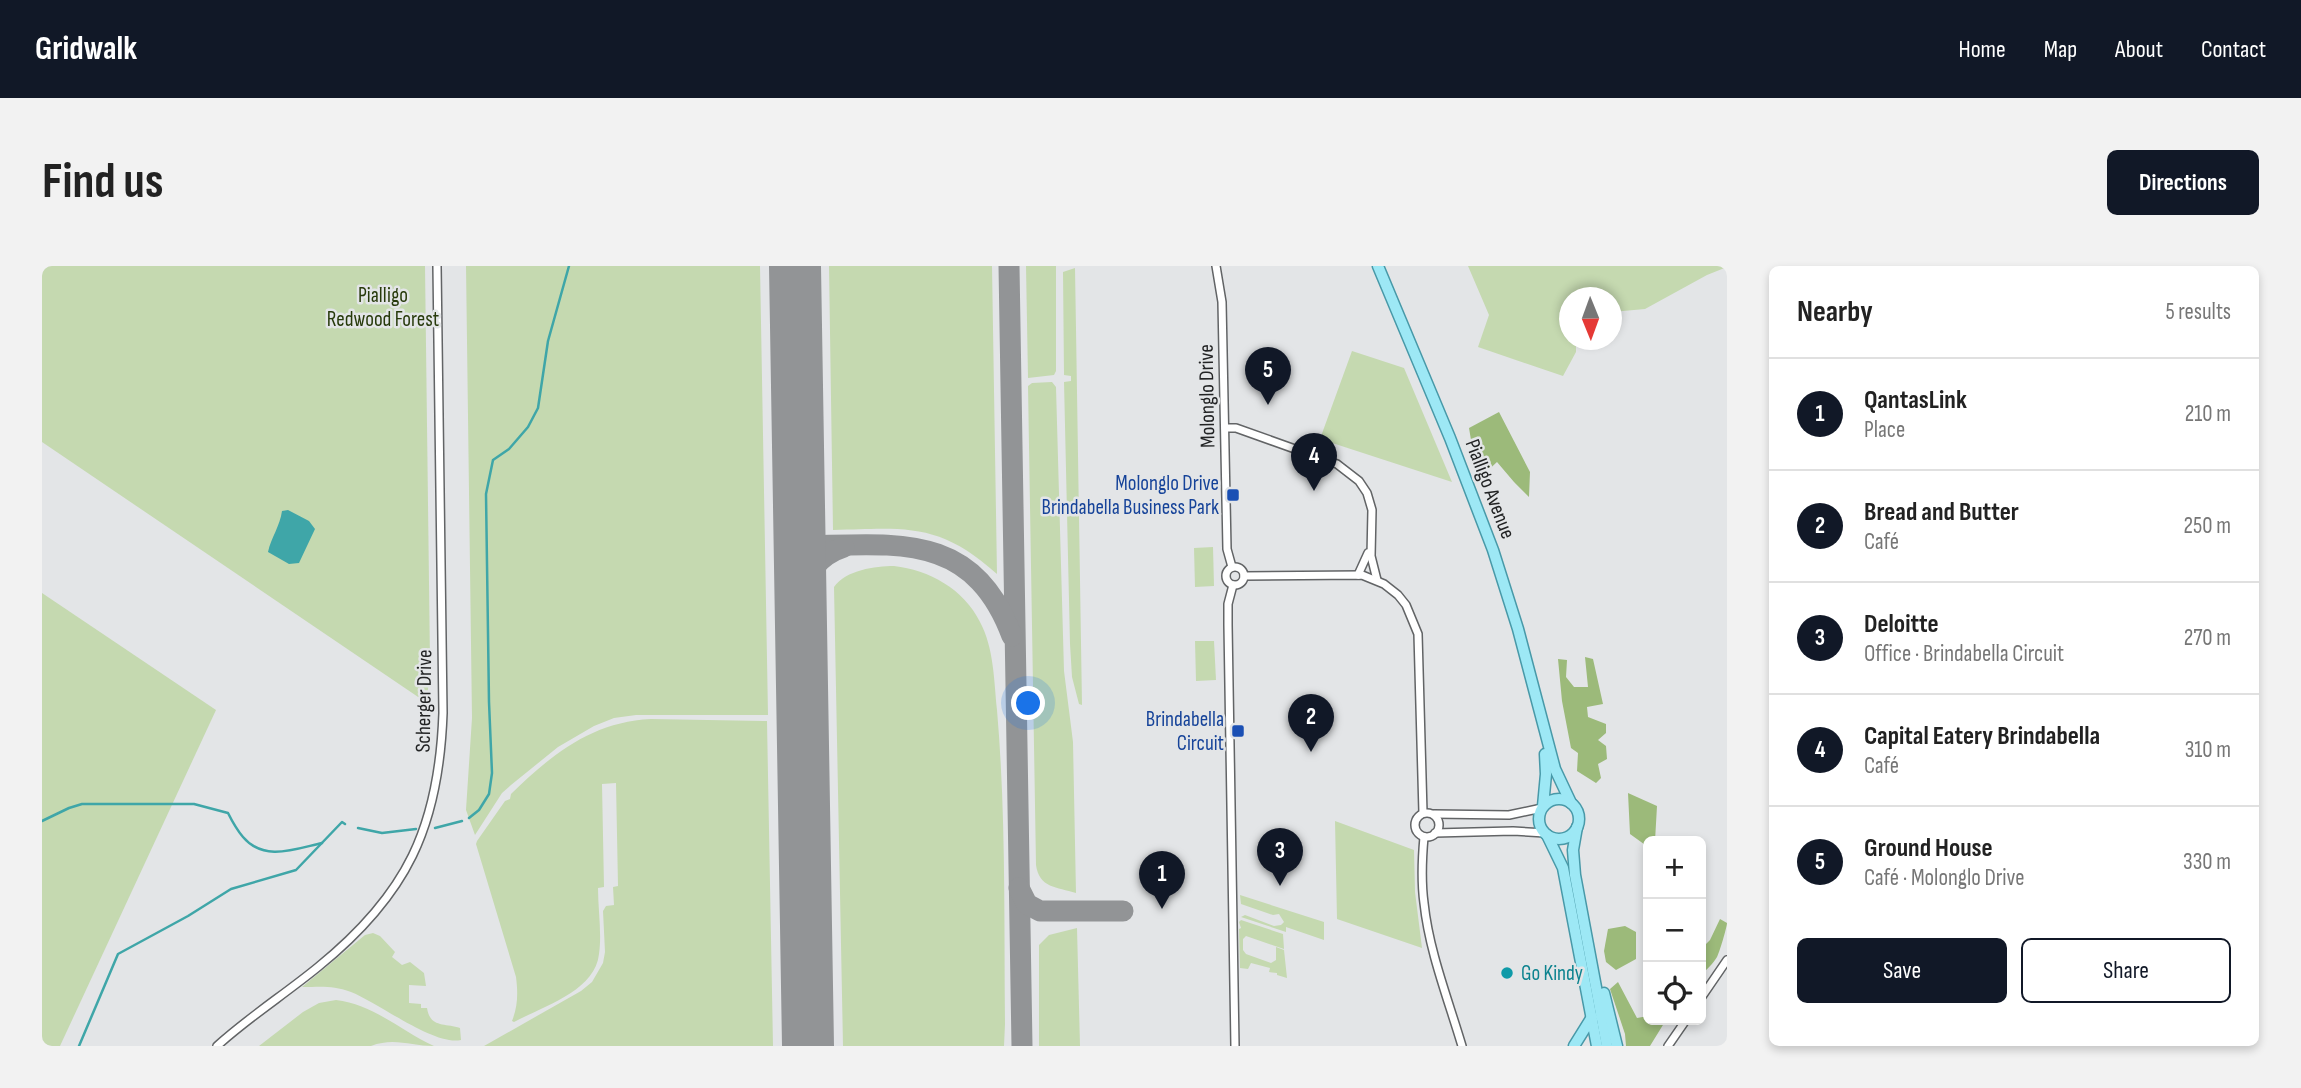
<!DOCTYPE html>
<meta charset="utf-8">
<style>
:root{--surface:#fff;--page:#f2f2f2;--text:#222;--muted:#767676;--line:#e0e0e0;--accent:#111827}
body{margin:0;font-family:"Sofia Sans Condensed",sans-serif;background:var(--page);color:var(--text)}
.controls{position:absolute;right:21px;bottom:21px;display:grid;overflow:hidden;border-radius:10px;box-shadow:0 4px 10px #0003}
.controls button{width:63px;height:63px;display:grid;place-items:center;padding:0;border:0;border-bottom:2px solid var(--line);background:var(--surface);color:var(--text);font:35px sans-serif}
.compass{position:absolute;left:1517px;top:21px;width:63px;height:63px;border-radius:50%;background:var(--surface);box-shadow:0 4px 10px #0003;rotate:179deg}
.you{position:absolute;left:987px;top:438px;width:24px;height:24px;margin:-18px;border:5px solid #fff;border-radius:50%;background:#1a73e8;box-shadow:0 0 0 10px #1a73e833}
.badge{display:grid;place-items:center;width:46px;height:46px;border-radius:50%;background:var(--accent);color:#fff;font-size:23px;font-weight:700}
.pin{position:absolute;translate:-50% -58px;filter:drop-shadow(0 2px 4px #0008)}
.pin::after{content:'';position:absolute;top:37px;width:24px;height:21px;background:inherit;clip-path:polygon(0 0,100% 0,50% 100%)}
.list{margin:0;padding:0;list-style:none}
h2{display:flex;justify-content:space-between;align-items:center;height:91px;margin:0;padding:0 28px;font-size:30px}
h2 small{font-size:23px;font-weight:400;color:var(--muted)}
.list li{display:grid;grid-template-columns:46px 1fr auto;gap:21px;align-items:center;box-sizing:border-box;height:112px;padding:0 28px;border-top:2px solid var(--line)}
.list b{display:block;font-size:26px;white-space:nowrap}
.list p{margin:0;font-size:23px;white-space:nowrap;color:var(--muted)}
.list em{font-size:23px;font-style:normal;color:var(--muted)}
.actions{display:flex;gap:14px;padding:21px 28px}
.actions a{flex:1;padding:16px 0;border:2px solid var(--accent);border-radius:10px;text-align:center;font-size:24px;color:var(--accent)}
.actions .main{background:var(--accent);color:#fff}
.icon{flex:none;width:38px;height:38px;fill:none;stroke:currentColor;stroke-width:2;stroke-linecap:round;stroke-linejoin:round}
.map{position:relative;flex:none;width:1685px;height:780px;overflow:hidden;border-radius:10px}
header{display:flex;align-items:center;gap:42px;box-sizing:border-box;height:98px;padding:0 35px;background:var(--accent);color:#fff}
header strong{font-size:33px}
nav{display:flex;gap:38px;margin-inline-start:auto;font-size:24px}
.intro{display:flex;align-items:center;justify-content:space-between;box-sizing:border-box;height:168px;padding:0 42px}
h1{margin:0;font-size:49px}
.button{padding:18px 32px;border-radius:10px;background:var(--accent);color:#fff;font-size:24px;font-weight:700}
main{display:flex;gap:42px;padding:0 42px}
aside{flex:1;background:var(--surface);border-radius:10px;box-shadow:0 4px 10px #0003}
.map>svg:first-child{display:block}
.green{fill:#c5d9b0}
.forest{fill:#9cba7a}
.water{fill:#3fa6a8}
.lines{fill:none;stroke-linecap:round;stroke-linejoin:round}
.stream{stroke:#3fa6a8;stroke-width:2.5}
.taxiway{stroke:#929496;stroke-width:21}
.runway{stroke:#929496;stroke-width:52}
.minor-casing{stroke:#626466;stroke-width:10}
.primary-casing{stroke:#4899a8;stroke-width:13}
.minor{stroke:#fff;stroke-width:7}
.primary{stroke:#9de8f5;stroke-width:10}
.transit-dot{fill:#1a4fb4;stroke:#e3e5e7;stroke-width:2.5}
.culture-dot{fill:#0f9aa8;stroke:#e3e5e7;stroke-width:2.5}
.labels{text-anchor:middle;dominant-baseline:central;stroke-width:5;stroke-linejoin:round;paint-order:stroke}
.park-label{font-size:21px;fill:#273a0b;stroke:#e3e5e7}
.street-label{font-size:21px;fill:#222324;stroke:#e3e5e7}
.transit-label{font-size:21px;fill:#164399;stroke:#e3e5e7;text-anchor:end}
.culture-label{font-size:21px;fill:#0d838f;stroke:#e3e5e7;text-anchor:start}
</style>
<header>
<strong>Gridwalk</strong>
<nav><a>Home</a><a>Map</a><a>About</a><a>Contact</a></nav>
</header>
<div class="intro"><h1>Find us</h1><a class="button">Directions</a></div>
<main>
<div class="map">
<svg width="1685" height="780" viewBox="0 0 1685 780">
<rect width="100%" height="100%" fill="#e3e5e7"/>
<g class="green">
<polygon points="0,0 383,0 388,396 385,437 0,176"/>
<polygon points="424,0 718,0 726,449 594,449 572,452 552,460 516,481 469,519 460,527 433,569 424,544 430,452"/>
<path d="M787 0H950L955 308C897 256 864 262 791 264Z"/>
<polygon points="984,0 1014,0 1014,105 1012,109 986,112"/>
<polygon points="1426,0 1685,0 1685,1 1665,9 1603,43 1570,46 1570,32 1528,32 1528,74 1534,74 1534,86 1521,110 1436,81 1447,49"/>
<polygon points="1033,2 1034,63 1040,439 1037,438 1030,411 1028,378 1022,116 1029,115 1029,110 1022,109 1021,6"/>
<polygon points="1310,85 1362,102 1410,216 1278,173"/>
<path d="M1010 116 1014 121 1022 405 1031 476 1034 627C1015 621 997 622 994 599L986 120 990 117Z"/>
<polygon points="1171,281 1172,320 1153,321 1152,282"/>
<path d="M852 300C887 304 922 323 938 356 952 382 952 415 955 444 964 548 962 654 963 758L962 780H801L792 321C804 304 833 300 852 300Z"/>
<polygon points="0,327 174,444 18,780 0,780"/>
<polygon points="1153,375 1172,375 1174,414 1154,415"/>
<path d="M609 453 725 455 731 780H442L539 725 550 716 561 697 563 686 561 645 564 640 572 639 571 621 576 620 574 517 560 518 562 621 556 622C556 644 560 667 557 688 553 725 502 740 472 756L470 755C476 740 476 727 474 711L434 578 435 575 463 535 468 533 469 528C510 488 550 456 609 453Z"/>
<polygon points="1293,555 1372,584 1373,626 1380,682 1295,653"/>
<polygon points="1198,629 1282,656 1282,674 1244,661 1244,666 1199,651 1203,649 1232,660 1239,659 1242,656 1237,648 1231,649 1199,638"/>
<polygon points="1199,654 1241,668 1242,683 1204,670 1201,673 1201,684 1204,688 1229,697 1234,694 1234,681 1242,684 1245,712 1235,709 1235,707 1227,706 1228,702 1209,697 1206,703 1198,702 1197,663 1199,662 1197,656"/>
<polygon points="1035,662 1038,780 997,780 997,679 1007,669"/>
<path d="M331 667 338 670 353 686 350 691 360 699 368 696 382 707 384 720 367 719V737L379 738V742H385C388 762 403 757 418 762L419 774C392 780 337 737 309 726 290 719 279 721 260 721L323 669Z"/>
<path d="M294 734C331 738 359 765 392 780 369 780 352 771 329 780H217L261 746 277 737Z"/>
</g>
<g class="forest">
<polygon points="1457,146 1488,206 1487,231 1472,216 1455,196 1440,210 1431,186 1427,162"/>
<polygon points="1543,391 1551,393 1561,438 1545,441 1546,451 1564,458 1564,467 1556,474 1564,480 1565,493 1556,498 1559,512 1554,517 1535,505 1536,487 1529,482 1520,435 1516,393 1525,394 1524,411 1532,421 1546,421"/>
<polygon points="1586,527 1615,540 1613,575 1606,575 1606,581 1588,568"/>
<path d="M1678 653 1685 657C1685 661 1677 688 1675 691 1671 698 1664 704 1659 709V683L1668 674Z"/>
<polygon points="1583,660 1594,666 1594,693 1574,704 1564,696 1562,685 1566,663"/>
<polygon points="1576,716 1595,752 1606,750 1606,754 1624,754 1608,780 1584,780 1583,768 1568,723"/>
</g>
<path class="water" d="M246 244 267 255 273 263 257 297 247 298 226 286C229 272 238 260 240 245Z"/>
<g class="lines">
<g class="stream">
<polyline points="427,552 437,544 447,528 450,507 447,436 444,228 451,194 467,183 486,161 496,142 506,75 527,0"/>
<path d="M0 555 27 542 40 538H152L186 547C190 555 195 564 201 571 222 596 253 583 280 577"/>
<polyline points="316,562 340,567 374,563"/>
<polyline points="393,562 420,555"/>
<polyline points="37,780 76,688 146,650 189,623 254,604 300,556 303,558"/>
</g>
<g class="taxiway">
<polyline points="967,0 980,780"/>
<path d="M757 280C851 279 930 263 970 370"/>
<path d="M758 334C762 309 777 289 802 281"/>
<polyline points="977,622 985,638 998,645 1081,645"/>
</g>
<polyline class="runway" points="753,0 766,780"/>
<g class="minor-casing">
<g id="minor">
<polyline points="1174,0 1180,36 1185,283 1190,301"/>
<polyline points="1183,162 1194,162 1295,198 1317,215 1325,227 1330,244 1329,290 1335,314"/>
<circle cx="1193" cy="310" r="9"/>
<polyline points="1316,309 1326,287"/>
<polyline points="1202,310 1320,309 1342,318 1356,329 1364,339 1376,368 1381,547"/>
<polyline points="1191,319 1186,338 1186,359 1193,780"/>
<circle cx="1385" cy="559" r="12"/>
<polyline points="1392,548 1467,549 1500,542"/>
<polyline points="1393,567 1471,565 1503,567"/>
<path d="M1382 571C1380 593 1379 615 1382 637 1387 685 1406 733 1420 780"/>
<polyline points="1659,732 1685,694"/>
<path d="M175 780C207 751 243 728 276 701 365 629 397 561 401 447L395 0"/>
<polyline points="1626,780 1644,754"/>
</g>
</g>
<g class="primary-casing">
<g id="primary">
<polyline points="1336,0 1408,172 1451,284 1476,363 1513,503 1529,537"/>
<circle cx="1517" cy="553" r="20"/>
<polyline points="1501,540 1504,508 1503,488"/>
<polyline points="1535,561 1531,584 1533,609 1565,780"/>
<polyline points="1505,569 1521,602 1555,780"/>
<polyline points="1562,727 1575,780"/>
<polyline points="1532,780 1550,751"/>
</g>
</g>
<use href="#minor" class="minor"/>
<use href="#primary" class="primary"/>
</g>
<g class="transit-dot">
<rect x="1184" y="222" width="14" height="14" rx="3.5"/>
<rect x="1189" y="458" width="14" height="14" rx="3.5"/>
</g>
<circle class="culture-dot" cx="1465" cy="707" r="7"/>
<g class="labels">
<g class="park-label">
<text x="341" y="29">Pialligo<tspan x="341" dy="24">Redwood Forest</tspan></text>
</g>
<g class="street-label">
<text transform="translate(1165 130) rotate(-91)">Molonglo Drive</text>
<text transform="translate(1448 223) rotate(69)">Pialligo Avenue</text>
<text transform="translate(382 435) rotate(-89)">Scherger Drive</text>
</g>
<g class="transit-label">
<text x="1177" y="217">Molonglo Drive<tspan x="1177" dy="24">Brindabella Business Park</tspan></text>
<text x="1182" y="453">Brindabella<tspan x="1182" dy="24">Circuit</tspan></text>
</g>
<g class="culture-label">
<text x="1479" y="707">Go Kindy</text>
</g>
</g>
</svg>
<div class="controls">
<button>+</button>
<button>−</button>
<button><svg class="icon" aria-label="locate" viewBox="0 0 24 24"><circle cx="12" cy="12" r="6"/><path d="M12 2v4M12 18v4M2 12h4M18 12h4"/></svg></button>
</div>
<svg class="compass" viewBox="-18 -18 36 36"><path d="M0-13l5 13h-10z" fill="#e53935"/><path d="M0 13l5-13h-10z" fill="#767676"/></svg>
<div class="you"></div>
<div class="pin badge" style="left:1120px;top:643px">1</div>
<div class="pin badge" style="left:1269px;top:486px">2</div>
<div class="pin badge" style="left:1238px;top:620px">3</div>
<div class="pin badge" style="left:1272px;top:225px">4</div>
<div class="pin badge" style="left:1226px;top:139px">5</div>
</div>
<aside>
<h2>Nearby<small>5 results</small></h2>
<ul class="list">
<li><span class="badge">1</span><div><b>QantasLink</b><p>Place</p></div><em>210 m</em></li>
<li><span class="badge">2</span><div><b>Bread and Butter</b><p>Café</p></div><em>250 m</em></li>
<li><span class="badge">3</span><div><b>Deloitte</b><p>Office · Brindabella Circuit</p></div><em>270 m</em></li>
<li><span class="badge">4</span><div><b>Capital Eatery Brindabella</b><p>Café</p></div><em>310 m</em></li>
<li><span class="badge">5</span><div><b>Ground House</b><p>Café · Molonglo Drive</p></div><em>330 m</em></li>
</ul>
<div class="actions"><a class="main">Save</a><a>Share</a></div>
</aside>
</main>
